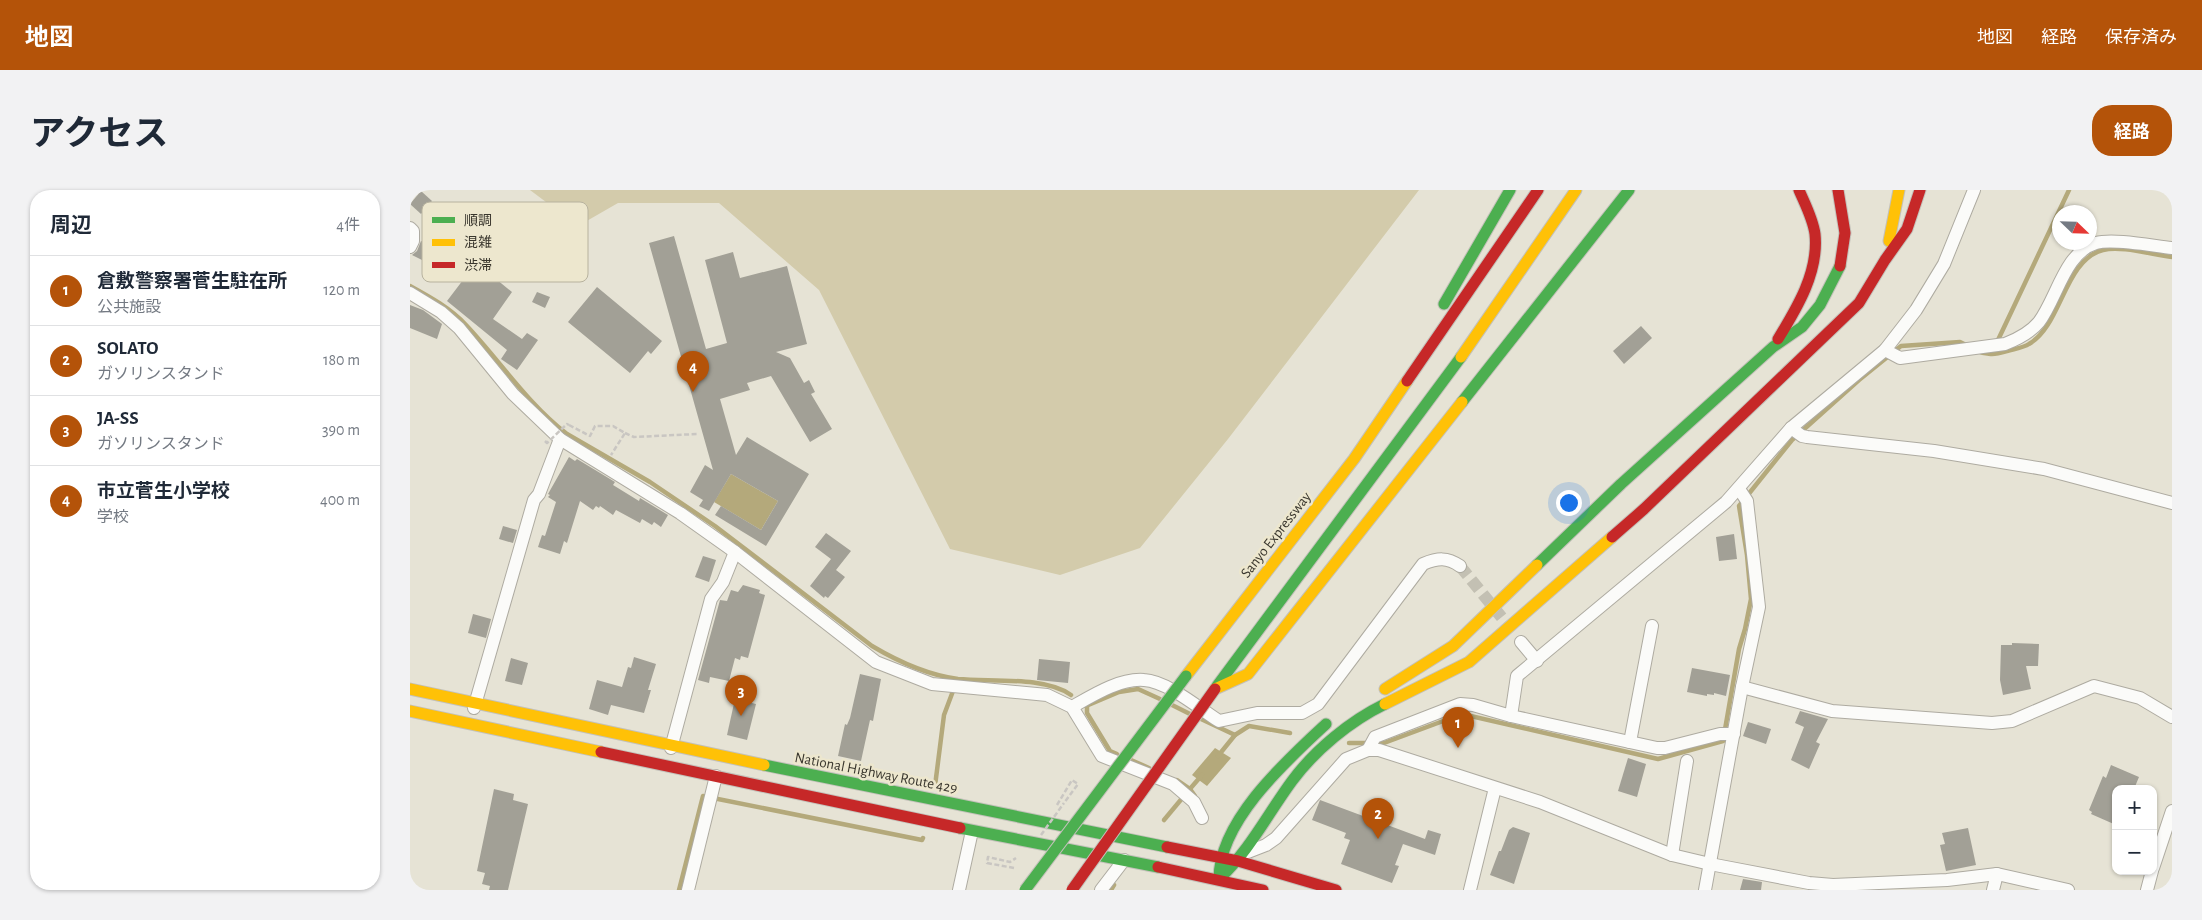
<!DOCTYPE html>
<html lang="ja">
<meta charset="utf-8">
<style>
:root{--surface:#fff;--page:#f2f2f3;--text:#1f2937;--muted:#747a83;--line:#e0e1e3;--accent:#b45309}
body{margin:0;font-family:"Alegreya Sans","Noto Sans JP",sans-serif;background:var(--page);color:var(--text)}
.controls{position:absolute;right:15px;bottom:15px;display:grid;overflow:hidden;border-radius:10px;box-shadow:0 1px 4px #0004}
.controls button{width:45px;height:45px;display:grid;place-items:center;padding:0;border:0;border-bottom:1px solid var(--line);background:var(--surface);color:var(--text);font:25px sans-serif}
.compass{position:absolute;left:1642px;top:15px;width:45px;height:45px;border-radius:50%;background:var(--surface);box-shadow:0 1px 4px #0004;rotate:113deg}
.you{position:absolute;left:1158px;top:312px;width:18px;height:18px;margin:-12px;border:4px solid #fff;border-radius:50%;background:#1a73e8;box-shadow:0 0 0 8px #1a73e833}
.badge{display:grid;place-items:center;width:32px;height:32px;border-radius:50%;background:var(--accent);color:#fff;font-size:16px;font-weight:700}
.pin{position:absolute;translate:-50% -41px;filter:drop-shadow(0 1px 2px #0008)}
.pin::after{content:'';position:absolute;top:26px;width:18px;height:15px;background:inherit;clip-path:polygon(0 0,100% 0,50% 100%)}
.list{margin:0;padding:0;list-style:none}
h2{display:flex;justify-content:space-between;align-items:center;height:65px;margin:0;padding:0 20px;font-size:21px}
h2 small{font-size:16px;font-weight:400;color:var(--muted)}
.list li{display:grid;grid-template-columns:32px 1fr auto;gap:15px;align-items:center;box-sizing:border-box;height:70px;padding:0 20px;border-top:1px solid var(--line)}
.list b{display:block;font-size:19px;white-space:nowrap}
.list p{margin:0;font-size:16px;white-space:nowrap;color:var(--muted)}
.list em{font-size:16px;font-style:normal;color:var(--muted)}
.map{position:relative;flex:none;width:1762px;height:700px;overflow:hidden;border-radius:20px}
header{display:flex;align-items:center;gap:30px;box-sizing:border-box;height:70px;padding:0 25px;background:var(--accent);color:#fff}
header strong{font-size:24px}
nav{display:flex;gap:28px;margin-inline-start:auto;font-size:18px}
.intro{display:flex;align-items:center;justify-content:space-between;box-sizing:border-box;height:120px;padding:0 30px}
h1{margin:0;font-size:35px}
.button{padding:12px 22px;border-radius:20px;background:var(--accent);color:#fff;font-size:18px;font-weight:700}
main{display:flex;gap:30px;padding:0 30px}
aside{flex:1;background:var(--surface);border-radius:20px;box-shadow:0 1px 4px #0004}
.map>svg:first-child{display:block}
.green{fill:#d3cbab}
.water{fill:#b4a97b}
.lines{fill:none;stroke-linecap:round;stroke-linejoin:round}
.stream{stroke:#b4a97b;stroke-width:4.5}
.building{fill:#a2a096}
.street-tunnel{stroke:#c3c0b3;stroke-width:12;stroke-dasharray:12 6;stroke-linecap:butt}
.street-casing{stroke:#aeaba1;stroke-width:14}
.fast-casing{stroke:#c3c1ba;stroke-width:13}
.slow-casing{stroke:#c3c1ba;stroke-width:13}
.jam-casing{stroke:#c3c1ba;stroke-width:13}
.path{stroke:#c9c6c2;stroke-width:2.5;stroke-dasharray:5 2.5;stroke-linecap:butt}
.street{stroke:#fbfbf9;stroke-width:12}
.fast{stroke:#4caf50;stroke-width:11}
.slow{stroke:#ffc107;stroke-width:11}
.jam{stroke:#c62828;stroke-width:11}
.fast-bridge-casing{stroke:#c3c1ba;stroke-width:13;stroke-linecap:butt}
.jam-bridge-casing{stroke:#c3c1ba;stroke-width:13;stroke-linecap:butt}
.path-bridge{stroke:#c9c6c2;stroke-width:2.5;stroke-dasharray:5 2.5;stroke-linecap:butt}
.fast-bridge{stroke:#4caf50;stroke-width:11}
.jam-bridge{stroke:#c62828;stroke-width:11}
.labels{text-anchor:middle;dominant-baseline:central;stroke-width:5;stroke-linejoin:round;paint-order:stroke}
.street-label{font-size:15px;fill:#39362d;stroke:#ede7ce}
.key{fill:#ede7ce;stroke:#b7b29e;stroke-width:1}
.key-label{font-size:14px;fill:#39362d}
</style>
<header>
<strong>地図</strong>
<nav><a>地図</a><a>経路</a><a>保存済み</a></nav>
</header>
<div class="intro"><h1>アクセス</h1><a class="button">経路</a></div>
<main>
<aside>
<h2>周辺<small>4件</small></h2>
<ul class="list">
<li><span class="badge">1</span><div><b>倉敷警察署菅生駐在所</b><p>公共施設</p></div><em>120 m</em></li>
<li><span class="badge">2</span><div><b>SOLATO</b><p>ガソリンスタンド</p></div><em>180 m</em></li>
<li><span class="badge">3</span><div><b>JA-SS</b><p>ガソリンスタンド</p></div><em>390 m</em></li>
<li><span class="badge">4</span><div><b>市立菅生小学校</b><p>学校</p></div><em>400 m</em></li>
</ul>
</aside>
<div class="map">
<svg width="1762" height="700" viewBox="0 0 1762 700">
<rect width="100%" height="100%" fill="#e6e3d5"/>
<polygon class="green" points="120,0 1009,0 818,249 730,358 650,385 540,359 409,100 309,13 208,13 168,36"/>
<g class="water">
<polygon points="321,284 368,311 351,340 304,312"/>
<polygon points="805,558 821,568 797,596 782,585"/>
</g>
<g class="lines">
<g class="stream">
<path d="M0 96C20 107 40 118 56 135 90 171 117 213 157 244L240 292 305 336 462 456C489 472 517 485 548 489 581 492 635 486 661 505"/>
<polyline points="1588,150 1659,0"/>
<path d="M1567 161C1578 166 1586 164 1597 161 1603 159 1613 158 1619 154 1652 135 1654 70 1693 60 1711 55 1743 65 1762 67"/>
<polyline points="762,515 780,524"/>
<polyline points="676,516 709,502 728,499 750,509"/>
<polyline points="677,517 677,523 700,561 707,564"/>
<polyline points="791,529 825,545 839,536 880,543"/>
<polyline points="939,553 974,553 1052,524 1248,569 1313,551 1329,459 1335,439 1341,409 1337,365 1329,316 1382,250 1449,190 1491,156 1550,152 1558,156"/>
<polyline points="808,566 825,545"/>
<polyline points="721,570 739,578"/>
<polyline points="767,590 780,599 785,606"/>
<polyline points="525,596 534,525 543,501"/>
<polyline points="779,600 792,585"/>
<polyline points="754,630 774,606"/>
<polyline points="269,700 293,606 512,650 513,648"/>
<polyline points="701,700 704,695"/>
</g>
</g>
<g class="building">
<polygon points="11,1 22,11 11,24 0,14"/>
<polygon points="264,46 296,159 317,153 295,70 323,62 330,88 377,76 397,154 366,162 380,168 394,193 399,190 405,202 401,204 422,239 400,252 361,186 337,193 340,200 310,209 326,265 337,247 399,284 356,356 305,325 311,316 351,340 368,311 321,284 299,321 289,316 293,310 280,302 295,275 303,280 239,53"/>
<polygon points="11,51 23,56 16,72 2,65 7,61"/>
<polygon points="77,64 90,74 88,76 91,78 85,85 88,87 86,89 102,102 83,129 112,149 117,143 128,150 107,180 91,169 97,160 37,111 53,90 55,91 69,74 71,75 70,73"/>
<polygon points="187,97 252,151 241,164 238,161 220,183 158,132"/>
<polygon points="127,102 140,107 135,118 122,112"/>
<polygon points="0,115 13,120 32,134 27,149 0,138"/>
<polygon points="1231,136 1242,148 1214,174 1203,161"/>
<polygon points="159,267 165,271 167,269 205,292 203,295 229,311 230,308 258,325 251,337 244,332 242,335 232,329 230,333 206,320 203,325 190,316 189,318 186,316 183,320 170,311 157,353 154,351 150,364 128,357 132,345 135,346 146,312 138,307 140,305 138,304"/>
<polygon points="93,336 107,340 103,353 89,349"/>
<polygon points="416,343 441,361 426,380 435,387 418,408 415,406 414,408 400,396 421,369 405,357"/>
<polygon points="1324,344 1327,369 1309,371 1306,347"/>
<polygon points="293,366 306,370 299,392 285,387"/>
<polygon points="333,395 350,400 349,403 355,405 338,468 331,466 330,470 325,468 319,491 300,487 299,493 288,490 310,410 317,411 321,400 328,402"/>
<polygon points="63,424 81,429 76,448 58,443"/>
<polygon points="1602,453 1629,454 1628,476 1616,476 1621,499 1593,505 1590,490 1591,455 1602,455"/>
<polygon points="224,467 246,474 238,500 241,500 234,523 201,515 198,525 179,519 187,490 212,497 218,477 221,478"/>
<polygon points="101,468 118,473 112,495 95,491"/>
<polygon points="629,469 660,472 658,493 627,490"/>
<polygon points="1282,478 1320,485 1316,506 1304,503 1304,505 1297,504 1297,506 1277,502"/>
<polygon points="450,484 471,489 463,531 460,530 451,571 428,566 435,534 437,535 440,528"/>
<polygon points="325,509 346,514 337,550 317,545"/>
<polygon points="1390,521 1418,529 1406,552 1410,554 1399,579 1381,570 1394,537 1385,533"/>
<polygon points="1338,532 1361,539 1356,554 1333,546"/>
<polygon points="1218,568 1236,574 1227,607 1208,601"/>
<polygon points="1701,575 1729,587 1724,599 1706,599 1706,635 1681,624 1682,622 1679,620 1693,586 1696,588"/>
<polygon points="84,599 104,604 103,610 118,614 98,700 79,700 80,696 72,694 75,683 67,681"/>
<polygon points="910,610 1015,649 1018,640 1031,644 1025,665 993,654 985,675 989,676 982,693 931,674 940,650 934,648 936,643 902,630"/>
<polygon points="1103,637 1120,643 1104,694 1080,685 1089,661 1091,661 1099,640"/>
<polygon points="1558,638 1566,675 1536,681 1530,655 1535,654 1532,643"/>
<polygon points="1333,689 1352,692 1351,700 1330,700"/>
</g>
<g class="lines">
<polyline class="street-tunnel" points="1050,376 1102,440"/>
<g class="street-casing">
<g id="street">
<polyline points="0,38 3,41 3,51 0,57"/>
<polyline points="0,103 31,122 49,138 103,204 150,249 270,323 325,362 466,472 522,494 637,505 662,517 692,566 763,594 784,612 792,628"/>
<path d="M1475 160 1490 168 1595 154C1608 149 1620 143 1629 132 1647 108 1655 62 1686 53 1703 48 1743 56 1762 58"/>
<polyline points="1381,238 1392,246 1397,247 1524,261 1634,279 1762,313"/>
<polyline points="1111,452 1127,471"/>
<polyline points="1332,497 1422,521 1582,533 1602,531 1684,496 1730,508 1762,527"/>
<path d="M662 517C683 505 710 488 734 490 757 491 790 519 809 531L847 523H892L908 514 1013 374C1028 368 1037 367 1050 376"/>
<polyline points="64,518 124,310 129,304 150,249"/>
<polyline points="1324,544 1310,544 1255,558 1247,558 1101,526 1107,486 1316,312 1381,238 1475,160 1506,120 1534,74 1564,0"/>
<polyline points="1220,552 1242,436"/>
<polyline points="261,558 301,409 313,392 325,362"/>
<polyline points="958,560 965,547 1050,514 1063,515 1101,526"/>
<polyline points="838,662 856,655 866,648 936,569 958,560 969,560 1130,612 1262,665 1300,674 1399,693 1423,695 1537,690 1587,684 1658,700"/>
<polyline points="1262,665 1277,571"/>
<polyline points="1743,678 1762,621"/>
<polyline points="278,700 306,586"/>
<polyline points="549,700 562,641"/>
<polyline points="691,700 714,670"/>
<polyline points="1060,700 1085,598"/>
<polyline points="1295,700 1332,497 1349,417 1337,311 1329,299"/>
<polyline points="1583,700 1587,684"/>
<polyline points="1737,700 1742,681"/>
</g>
</g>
<g class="fast-casing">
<g id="fast">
<polyline points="1034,114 1100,0"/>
<polyline points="1052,212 1219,0"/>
<polyline points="1127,375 1211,294 1363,157 1392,137 1410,115 1430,76"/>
<polyline points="807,496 1051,167"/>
<polyline points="354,575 757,657"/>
<polyline points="550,638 748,677"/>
<path d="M809 689C840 660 857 625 882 591 905 560 940 531 975 514"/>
<path d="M809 689C809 631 876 571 916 534"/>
</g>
</g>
<g class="slow-casing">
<g id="slow">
<polyline points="1479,51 1489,0"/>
<polyline points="1051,167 1166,0"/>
<polyline points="776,486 944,269 997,191"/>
<polyline points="0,499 354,575"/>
<polyline points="805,499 838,484 1052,212"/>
<polyline points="975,499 1043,456 1127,375"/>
<polyline points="975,514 1059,472 1202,347"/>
<polyline points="0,521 191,562"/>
</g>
</g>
<g class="jam-casing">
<g id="jam">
<polyline points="1428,0 1435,43 1430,76"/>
<path d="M1368 149C1387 118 1409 82 1405 44 1403 29 1395 14 1389 0"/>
<polyline points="997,191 1128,0"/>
<polyline points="1202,347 1234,319 1449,113 1475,70 1497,39 1510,0"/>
<polyline points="191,562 550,638"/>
<polyline points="757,657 828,671 926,700"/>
<polyline points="748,677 853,700"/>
</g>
</g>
<g class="path">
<polyline points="159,235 180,246 185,236 203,236 215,243 201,265"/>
<polyline points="215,243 224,247 287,244"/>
<polyline points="647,615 662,590 668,594 654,613"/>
<polyline points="604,678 577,673 578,667 600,672 606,668"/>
</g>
<use href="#street" class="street"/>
<use href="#fast" class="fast"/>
<use href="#slow" class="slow"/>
<use href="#jam" class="jam"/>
<g class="fast-bridge-casing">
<polyline id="fast-bridge" points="615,700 776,486"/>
</g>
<g class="jam-bridge-casing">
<polyline id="jam-bridge" points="662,700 805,499"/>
</g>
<g class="path-bridge">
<polyline points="135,251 137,253 157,234 159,235"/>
<polyline points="631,645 654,613"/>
</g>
<use href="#fast-bridge" class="fast-bridge"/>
<use href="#jam-bridge" class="jam-bridge"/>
</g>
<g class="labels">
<g class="street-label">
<text transform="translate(866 345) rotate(-52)">Sanyo Expressway</text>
<text transform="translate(466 583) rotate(11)">National Highway Route 429</text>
</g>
</g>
<rect x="12" y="12" width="166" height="80" rx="8" class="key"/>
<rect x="22" y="27" width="23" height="6" fill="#4caf50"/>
<rect x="22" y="49" width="23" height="7" fill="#ffc107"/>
<rect x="22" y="72" width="23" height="6" fill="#c62828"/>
<g class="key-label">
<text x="54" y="35">順調</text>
<text x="54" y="57">混雑</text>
<text x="54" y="80">渋滞</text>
</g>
</svg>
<div class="controls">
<button>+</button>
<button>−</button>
</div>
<svg class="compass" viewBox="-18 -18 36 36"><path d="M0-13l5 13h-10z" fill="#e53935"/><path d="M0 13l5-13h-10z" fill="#747a83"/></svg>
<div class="you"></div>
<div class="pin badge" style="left:1048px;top:558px">1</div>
<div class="pin badge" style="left:968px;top:649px">2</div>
<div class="pin badge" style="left:331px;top:526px">3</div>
<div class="pin badge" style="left:283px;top:202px">4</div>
</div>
</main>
